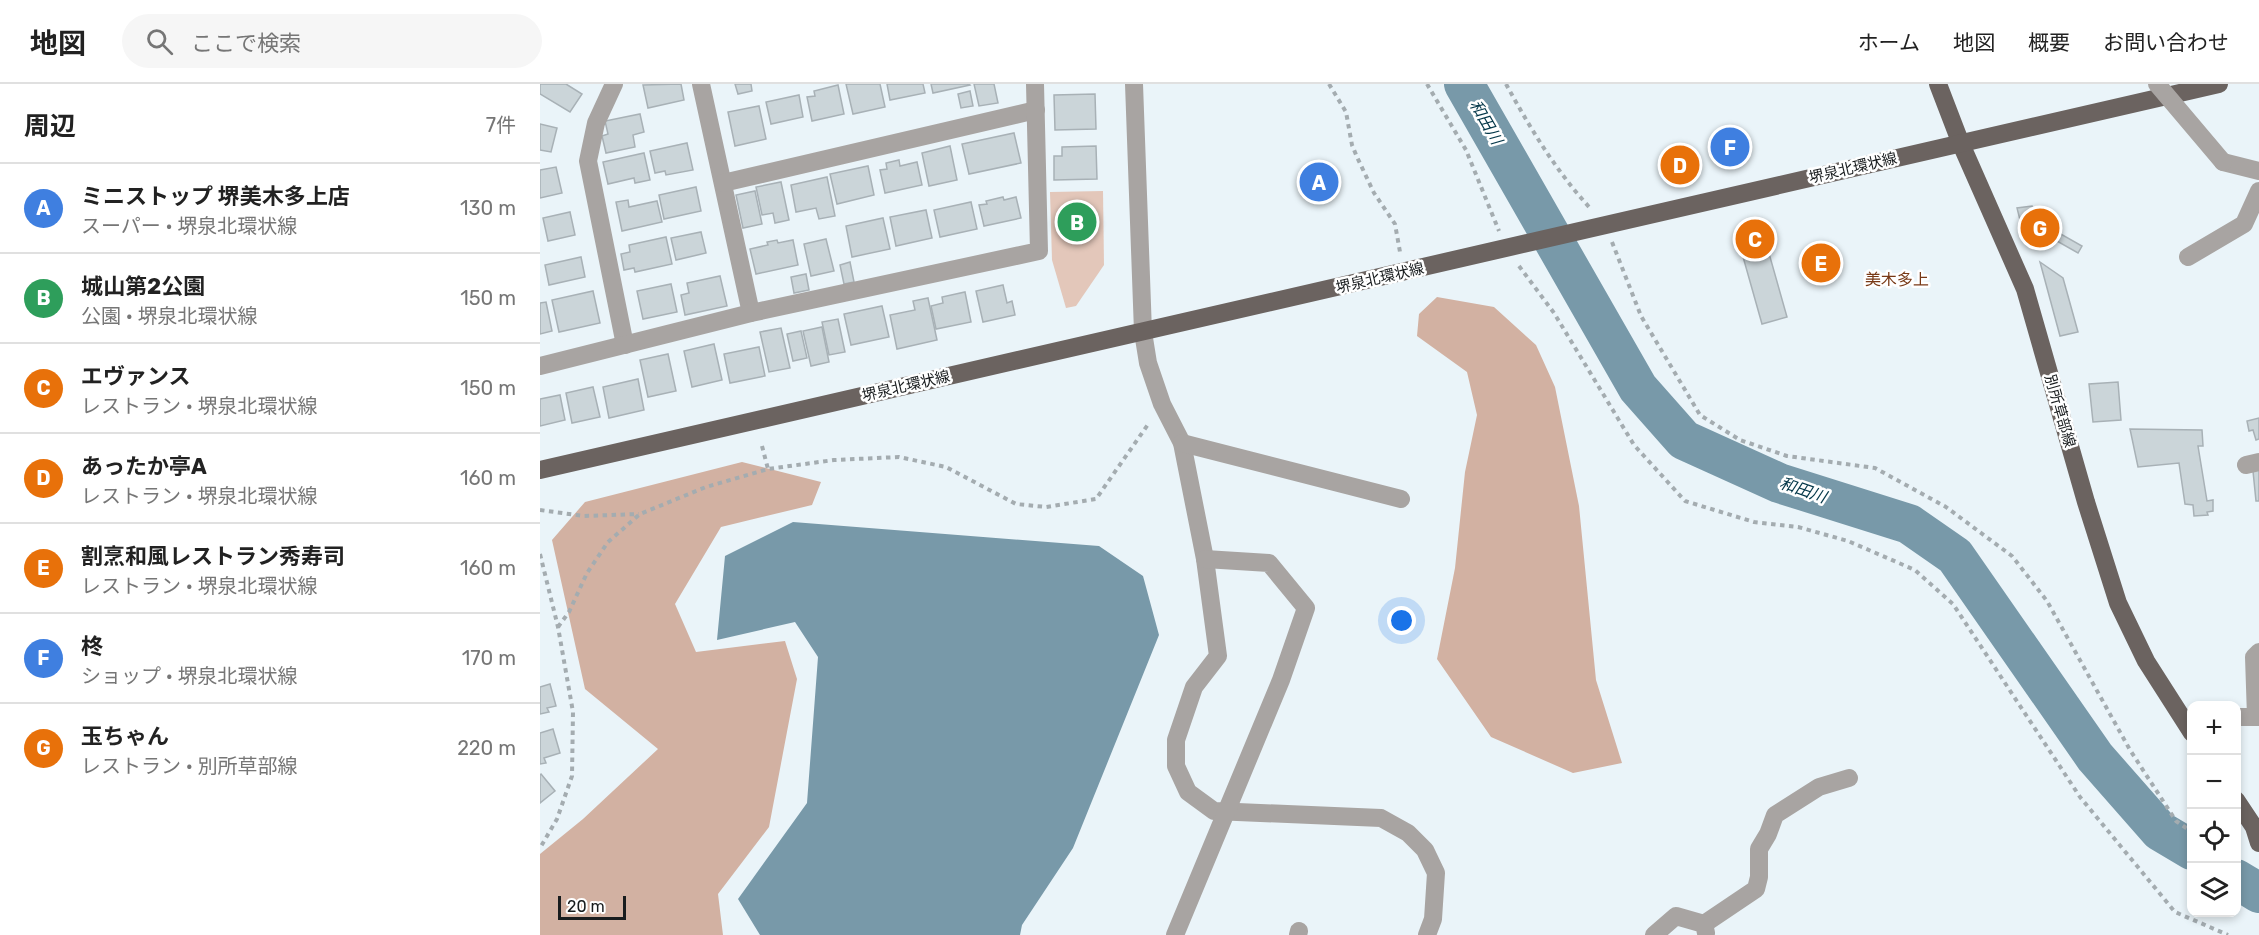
<!DOCTYPE html>
<html lang="ja">
<meta charset="utf-8">
<style>
:root{--surface:#fff;--page:#f6f6f6;--text:#222;--muted:#767676;--line:#e0e0e0;--accent:#2563eb}
body{margin:0;font-family:Rubik,"Noto Sans JP",sans-serif;background:var(--page);color:var(--text)}
.controls{position:absolute;right:18px;bottom:18px;display:grid;overflow:hidden;border-radius:12px;box-shadow:0 3px 9px #0003}
.controls button{width:54px;height:54px;display:grid;place-items:center;padding:0;border:0;border-bottom:2px solid var(--line);background:var(--surface);color:var(--text);font:30px sans-serif}
.scale{position:absolute;left:18px;bottom:15px;width:68px;box-sizing:border-box;padding-left:6px;border:3px solid #181c1e;border-top:0;font-size:16px;line-height:21px;white-space:nowrap;color:#181c1e;-webkit-text-stroke:4px #fff;paint-order:stroke}
.you{position:absolute;left:862px;top:537px;width:21px;height:21px;margin:-15px;border:4px solid #fff;border-radius:50%;background:#1a73e8;box-shadow:0 0 0 9px #1a73e833}
.badge{display:grid;place-items:center;width:39px;height:39px;border-radius:50%;background:var(--accent);color:#fff;font-size:20px;font-weight:700}
.pin{position:absolute;translate:-50% -50%;border:3px solid #fff;box-shadow:0 2px 6px #0006}
.list{margin:0;padding:0;list-style:none}
h2{display:flex;justify-content:space-between;align-items:center;height:78px;margin:0;padding:0 24px;font-size:26px}
h2 small{font-size:20px;font-weight:400;color:var(--muted)}
.list li{display:grid;grid-template-columns:39px 1fr auto;gap:18px;align-items:center;box-sizing:border-box;height:90px;padding:0 24px;border-top:2px solid var(--line)}
.list b{display:block;font-size:22px;white-space:nowrap}
.list p{margin:0;font-size:20px;white-space:nowrap;color:var(--muted)}
.list em{font-size:20px;font-style:normal;color:var(--muted)}
.icon{flex:none;width:33px;height:33px;fill:none;stroke:currentColor;stroke-width:2;stroke-linecap:round;stroke-linejoin:round}
.map{position:relative;flex:none;width:1719px;height:851px;overflow:hidden}
header{display:flex;align-items:center;gap:36px;box-sizing:border-box;height:84px;padding:0 30px;background:var(--surface);border-bottom:2px solid var(--line)}
header strong{font-size:28px}
nav{display:flex;gap:33px;margin-inline-start:auto;font-size:21px}
.search{width:420px;height:54px;background:var(--page);display:flex;align-items:center;gap:15px;box-sizing:border-box;padding:0 21px;border-radius:33px;color:var(--muted);font-size:22px}
main{display:flex}
aside{flex:1;background:var(--surface)}
.map>svg:first-child{display:block}
.green{fill:#e3c7ba}
.forest{fill:#d2b1a2}
.water{fill:#7899a9}
.lines{fill:none;stroke-linecap:round;stroke-linejoin:round}
.river{stroke:#7899a9;stroke-width:40}
.building{fill:#cbd5d9;stroke:#a8b1b6;stroke-width:1.5}
.path{stroke:#a4acb0;stroke-width:4;stroke-dasharray:4.5 4.5;stroke-linecap:butt}
.minor{stroke:#a8a4a2;stroke-width:18}
.major{stroke:#6b6360;stroke-width:18}
.minor-bridge{stroke:#a8a4a2;stroke-width:18}
.labels{text-anchor:middle;dominant-baseline:central;stroke-width:5;stroke-linejoin:round;paint-order:stroke}
.street-label{font-size:15px;fill:#181c1e;stroke:#fff}
.water-label{font-size:16px;font-style:italic;fill:#033648;stroke:#fff}
.neighbourhood-label{font-size:16px;fill:#783916;stroke:#fff}
</style>
<header>
<strong>地図</strong>
<div class="search"><svg class="icon" aria-label="search" viewBox="0 0 24 24"><circle cx="10" cy="10" r="6"/><path d="M15 15l6 6"/></svg>ここで検索</div>
<nav><a>ホーム</a><a>地図</a><a>概要</a><a>お問い合わせ</a></nav>
</header>
<main>
<aside>
<h2>周辺<small>7件</small></h2>
<ul class="list">
<li><span class="badge" style="background:#3f7fe0">A</span><div><b>ミニストップ 堺美木多上店</b><p>スーパー · 堺泉北環状線</p></div><em>130 m</em></li>
<li><span class="badge" style="background:#2e9e5b">B</span><div><b>城山第2公園</b><p>公園 · 堺泉北環状線</p></div><em>150 m</em></li>
<li><span class="badge" style="background:#e8710a">C</span><div><b>エヴァンス</b><p>レストラン · 堺泉北環状線</p></div><em>150 m</em></li>
<li><span class="badge" style="background:#e8710a">D</span><div><b>あったか亭A</b><p>レストラン · 堺泉北環状線</p></div><em>160 m</em></li>
<li><span class="badge" style="background:#e8710a">E</span><div><b>割烹和風レストラン秀寿司</b><p>レストラン · 堺泉北環状線</p></div><em>160 m</em></li>
<li><span class="badge" style="background:#3f7fe0">F</span><div><b>柊</b><p>ショップ · 堺泉北環状線</p></div><em>170 m</em></li>
<li><span class="badge" style="background:#e8710a">G</span><div><b>玉ちゃん</b><p>レストラン · 別所草部線</p></div><em>220 m</em></li>
</ul>
</aside>
<div class="map">
<svg width="1719" height="851" viewBox="0 0 1719 851">
<rect width="100%" height="100%" fill="#eaf4f9"/>
<polygon class="green" points="563,107 564,181 536,222 526,224 512,176 510,108"/>
<g class="forest">
<polygon points="897,213 954,223 996,261 1015,303 1039,422 1056,596 1082,679 1033,689 951,653 897,575 915,484 925,388 937,331 927,288 877,252 879,230"/>
<polygon points="202,378 281,398 272,421 181,443 135,520 156,568 245,557 257,595 229,743 178,810 183,851 0,851 0,770 43,735 118,665 45,605 12,456 45,418"/>
</g>
<polygon class="water" points="253,438 559,462 603,492 619,551 533,764 482,841 480,851 220,851 198,815 267,719 278,573 255,538 177,556 185,472"/>
<g class="lines">
<g class="river">
<polyline points="924,0 1098,304 1144,356 1239,399 1369,440 1415,472 1555,673 1620,747 1652,766"/>
<polyline points="1696,795 1719,809"/>
</g>
</g>
<g class="building">
<polygon points="0,0 26,0 42,10 30,28 0,10"/>
<polygon points="141,0 144,16 108,24 103,1"/>
<polygon points="195,0 211,0 212,7 198,10"/>
<polygon points="306,0 340,0 345,23 313,30"/>
<polygon points="347,0 383,0 385,9 350,16"/>
<polygon points="391,0 429,0 430,1 393,9"/>
<polygon points="434,0 454,0 458,19 439,22"/>
<polygon points="298,1 304,30 272,37 267,13 275,12 274,7"/>
<polygon points="430,7 433,22 421,24 418,10"/>
<polygon points="555,10 556,45 515,46 514,11"/>
<polygon points="259,11 263,33 231,40 226,18"/>
<polygon points="219,22 226,55 195,62 188,28"/>
<polygon points="100,30 104,48 93,51 95,63 66,69 62,52 68,50 65,37"/>
<polygon points="0,40 17,44 11,68 0,66"/>
<polygon points="474,49 481,79 429,90 422,60"/>
<polygon points="147,59 153,86 126,91 125,87 115,89 110,67"/>
<polygon points="410,62 417,96 389,102 382,69"/>
<polygon points="556,62 557,95 514,96 514,72 522,72 522,63"/>
<polygon points="104,69 110,96 95,99 94,94 68,100 63,78"/>
<polygon points="359,76 360,82 377,78 382,101 345,109 340,86 347,85 346,79"/>
<polygon points="328,82 334,111 297,120 290,90"/>
<polygon points="16,83 22,109 0,114 0,86"/>
<polygon points="287,93 295,132 279,135 276,124 256,128 251,101"/>
<polygon points="241,98 249,136 235,139 233,129 222,131 216,103"/>
<polygon points="156,103 161,127 124,135 119,111"/>
<polygon points="215,107 222,140 203,144 196,111"/>
<polygon points="463,113 464,116 476,113 481,134 444,142 439,121 447,120 446,117"/>
<polygon points="88,116 89,123 117,117 122,138 82,147 76,118"/>
<polygon points="431,118 437,145 400,153 394,126"/>
<polygon points="1492,122 1503,140 1542,162 1538,169 1480,136 1477,124"/>
<polygon points="386,126 392,154 356,162 350,133"/>
<polygon points="30,128 35,151 8,157 3,134"/>
<polygon points="343,134 350,165 312,173 306,142"/>
<polygon points="1221,141 1247,233 1222,240 1196,148"/>
<polygon points="161,148 166,169 136,176 131,154"/>
<polygon points="126,153 132,180 95,188 94,184 84,186 81,170 90,168 89,161"/>
<polygon points="286,155 294,187 271,192 264,160"/>
<polygon points="237,156 238,159 253,156 258,181 216,190 210,165 228,161 227,158"/>
<polygon points="41,173 45,193 9,201 5,181"/>
<polygon points="310,178 314,198 304,200 300,181"/>
<polygon points="1500,178 1523,194 1538,248 1520,252"/>
<polygon points="266,190 269,206 254,209 251,193"/>
<polygon points="180,192 187,222 145,231 141,211 149,209 147,199"/>
<polygon points="131,200 137,228 103,235 97,207"/>
<polygon points="463,201 467,219 472,217 475,231 443,238 436,207"/>
<polygon points="53,207 60,239 19,248 12,216"/>
<polygon points="425,208 431,238 396,245 391,222 403,219 402,213"/>
<polygon points="388,214 397,256 357,265 350,231 375,226 373,217"/>
<polygon points="6,218 12,247 0,250 0,219"/>
<polygon points="342,222 349,253 311,261 304,230"/>
<polygon points="298,235 305,268 289,271 282,238"/>
<polygon points="282,243 289,278 271,282 263,247"/>
<polygon points="241,244 250,284 229,288 220,248"/>
<polygon points="261,247 267,274 253,277 247,250"/>
<polygon points="174,260 182,296 152,303 144,267"/>
<polygon points="219,263 225,292 190,299 184,270"/>
<polygon points="128,270 136,307 108,313 100,276"/>
<polygon points="98,295 104,326 69,334 63,303"/>
<polygon points="1578,298 1581,336 1553,338 1549,300"/>
<polygon points="53,303 60,333 32,339 26,309"/>
<polygon points="20,311 25,336 0,342 0,315"/>
<polygon points="1719,334 1719,355 1716,356 1713,346 1709,347 1707,337"/>
<polygon points="1590,345 1662,346 1663,362 1658,362 1667,417 1673,416 1673,427 1667,428 1668,431 1654,432 1653,421 1645,420 1639,379 1598,383"/>
<polygon points="1719,386 1719,417 1716,417 1713,387"/>
<polygon points="10,600 16,622 7,624 9,628 0,630 0,603"/>
<polygon points="13,645 20,669 4,674 6,679 0,680 0,649"/>
<polygon points="1,690 15,707 0,719 0,691"/>
</g>
<g class="lines">
<g class="path">
<polyline points="789,0 806,28 812,61 817,73 834,109 855,140 860,168"/>
<polyline points="887,0 926,66 959,147"/>
<path d="M966 0C990 44 1016 87 1050 124"/>
<polyline points="1072,158 1101,232 1160,331 1200,356 1247,372 1335,384 1406,423 1472,472 1507,517 1590,666 1636,737 1652,748"/>
<polyline points="979,182 1014,229 1094,361 1145,417 1214,438 1258,443 1308,457 1375,486 1413,520 1540,713 1635,828 1688,851"/>
<polyline points="222,362 228,385"/>
<polyline points="0,426 44,432 99,430"/>
<polyline points="0,470 18,543 33,628 32,692 17,735 0,764"/>
<polyline points="18,543 29,528 47,489 68,458 100,430 166,403 228,385 294,376 359,373 406,383 476,420 506,423 556,415 609,339"/>
</g>
<g class="minor">
<polyline points="74,0 56,39 48,77 85,261"/>
<polyline points="161,0 211,229"/>
<polyline points="594,0 603,248 608,279 622,320 642,359 665,475 678,572 654,603 636,656 636,682 648,708 674,727 841,734 868,749 885,766 896,789 893,835 887,851"/>
<polyline points="1683,78 1719,87"/>
<polyline points="183,99 496,26"/>
<polyline points="1648,173 1704,140 1719,107"/>
<polyline points="0,282 211,229 499,167 495,0"/>
<polyline points="642,359 861,415"/>
<polyline points="1706,381 1719,378"/>
<polyline points="1696,633 1719,633"/>
<polyline points="1716,633 1714,573 1719,568"/>
<polyline points="1164,840 1216,805 1219,793 1219,765 1228,750 1235,731 1279,703 1309,694"/>
<polyline points="635,851 741,596 766,524 729,479 665,475"/>
<polyline points="758,851 759,847"/>
<polyline points="1114,851 1136,832 1164,840 1166,849"/>
</g>
<g class="major">
<polyline points="1398,0 1421,60 1485,205 1546,418 1578,519 1606,577 1652,649"/>
<polyline points="0,386 1679,0"/>
<polyline points="1696,716 1714,743 1719,759"/>
</g>
<polyline class="minor-bridge" points="1617,0 1683,78"/>
</g>
<g class="labels">
<g class="street-label">
<text transform="translate(1313 84) rotate(-13)">堺泉北環状線</text>
<text transform="translate(840 194) rotate(-13)">堺泉北環状線</text>
<text transform="translate(366 302) rotate(-13)">堺泉北環状線</text>
<text transform="translate(1520 327) rotate(74)">別所草部線</text>
</g>
<g class="water-label">
<text transform="translate(946 38) rotate(60)">和田川</text>
<text transform="translate(1263 406) rotate(19)">和田川</text>
</g>
<g class="neighbourhood-label">
<text x="1357" y="195">美木多上</text>
</g>
</g>
</svg>
<div class="controls">
<button>+</button>
<button>−</button>
<button><svg class="icon" aria-label="locate" viewBox="0 0 24 24"><circle cx="12" cy="12" r="6"/><path d="M12 2v4M12 18v4M2 12h4M18 12h4"/></svg></button>
<button><svg class="icon" aria-label="layers" viewBox="0 0 24 24"><path d="M12 4l9 5-9 5-9-5zM3 14l9 5 9-5"/></svg></button>
</div>
<div class="scale">20 m</div>
<div class="you"></div>
<div class="pin badge" style="left:779px;top:98px;background:#3f7fe0">A</div>
<div class="pin badge" style="left:537px;top:138px;background:#2e9e5b">B</div>
<div class="pin badge" style="left:1215px;top:155px;background:#e8710a">C</div>
<div class="pin badge" style="left:1140px;top:81px;background:#e8710a">D</div>
<div class="pin badge" style="left:1281px;top:179px;background:#e8710a">E</div>
<div class="pin badge" style="left:1190px;top:63px;background:#3f7fe0">F</div>
<div class="pin badge" style="left:1500px;top:144px;background:#e8710a">G</div>
</div>
</main>
